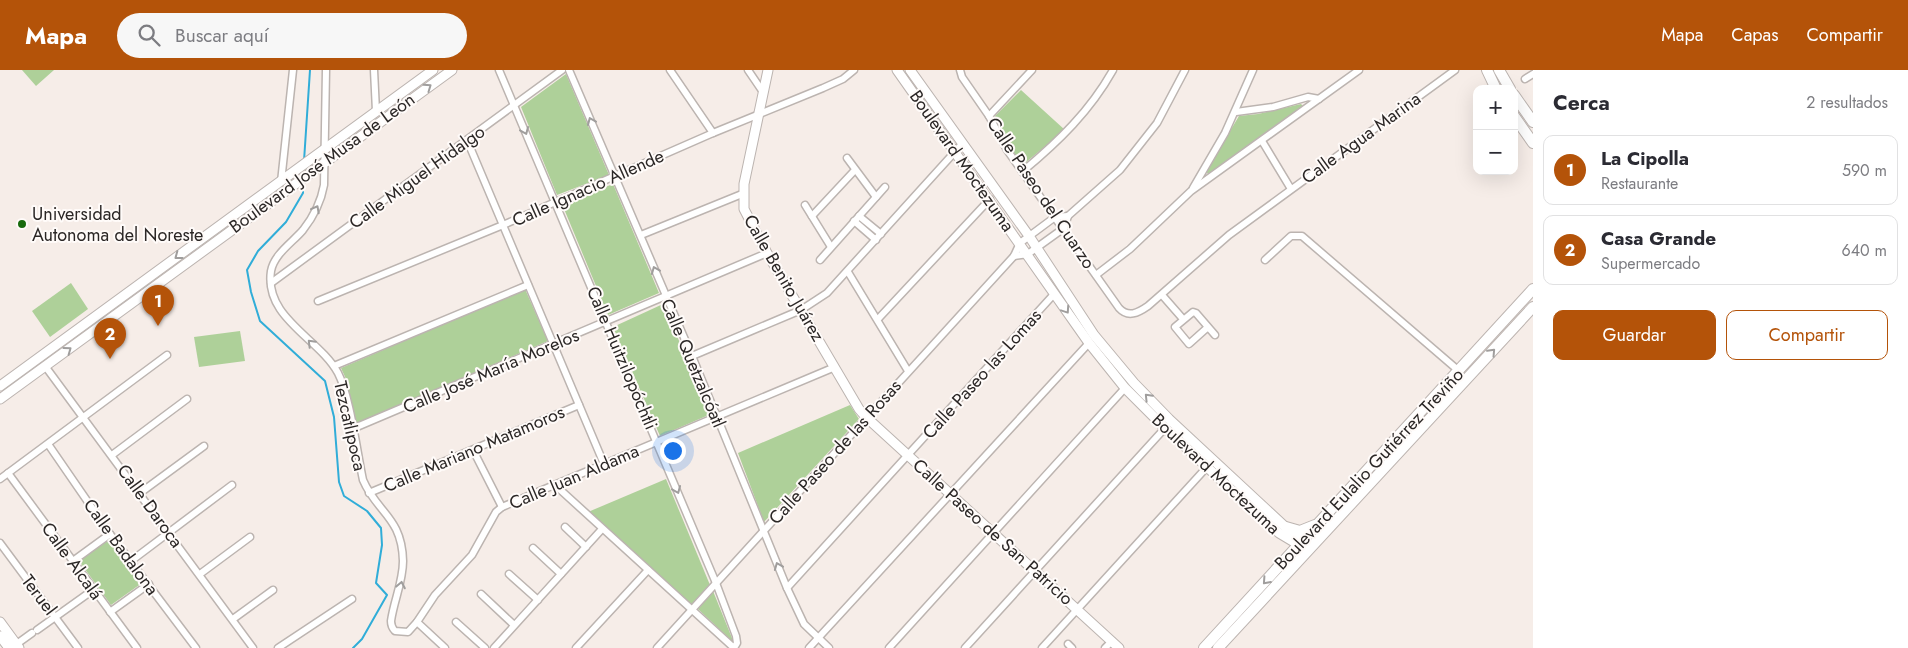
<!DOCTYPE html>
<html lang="es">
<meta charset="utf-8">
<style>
:root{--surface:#fff;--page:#f7f7f7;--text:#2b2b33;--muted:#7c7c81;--line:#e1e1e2;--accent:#b45309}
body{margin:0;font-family:Jost,sans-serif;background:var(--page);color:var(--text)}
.controls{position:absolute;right:15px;top:15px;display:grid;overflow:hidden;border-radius:10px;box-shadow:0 5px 20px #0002}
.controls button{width:45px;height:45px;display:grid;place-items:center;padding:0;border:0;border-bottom:1px solid var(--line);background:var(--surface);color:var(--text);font:25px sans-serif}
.you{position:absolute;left:672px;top:380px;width:18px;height:18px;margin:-12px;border:4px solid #fff;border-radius:50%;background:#1a73e8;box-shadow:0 0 0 8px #1a73e833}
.badge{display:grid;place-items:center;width:32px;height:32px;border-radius:50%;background:var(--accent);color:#fff;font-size:16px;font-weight:700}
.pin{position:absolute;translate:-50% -41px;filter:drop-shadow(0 1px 2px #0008)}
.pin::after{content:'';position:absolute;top:26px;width:18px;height:15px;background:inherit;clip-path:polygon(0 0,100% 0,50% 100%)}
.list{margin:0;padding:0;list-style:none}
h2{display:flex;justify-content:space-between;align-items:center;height:65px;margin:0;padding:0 20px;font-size:21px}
h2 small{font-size:16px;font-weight:400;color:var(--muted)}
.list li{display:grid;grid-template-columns:32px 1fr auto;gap:15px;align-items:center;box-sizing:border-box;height:70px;margin:0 10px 10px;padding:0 10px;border:1px solid var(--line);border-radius:10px}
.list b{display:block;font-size:19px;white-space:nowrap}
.list p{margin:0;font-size:16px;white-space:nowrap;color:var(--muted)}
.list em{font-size:16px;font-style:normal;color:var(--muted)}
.actions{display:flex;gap:10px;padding:15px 20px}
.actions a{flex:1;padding:11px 0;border:1px solid var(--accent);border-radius:10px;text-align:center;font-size:18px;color:var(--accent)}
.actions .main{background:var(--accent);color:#fff}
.icon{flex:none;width:28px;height:28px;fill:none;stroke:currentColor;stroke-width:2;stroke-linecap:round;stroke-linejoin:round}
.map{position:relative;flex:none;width:1533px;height:578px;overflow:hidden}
header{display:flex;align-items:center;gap:30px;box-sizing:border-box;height:70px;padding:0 25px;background:var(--accent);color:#fff}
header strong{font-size:24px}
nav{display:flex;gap:28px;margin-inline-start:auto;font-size:18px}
.search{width:350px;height:45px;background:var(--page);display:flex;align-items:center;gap:12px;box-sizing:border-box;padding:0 18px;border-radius:28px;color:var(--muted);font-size:19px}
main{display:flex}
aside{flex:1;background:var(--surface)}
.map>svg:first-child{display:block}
.green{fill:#aed099}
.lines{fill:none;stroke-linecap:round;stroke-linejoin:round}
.stream{stroke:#30add8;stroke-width:2}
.street-casing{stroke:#bcb4b0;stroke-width:9}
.secondary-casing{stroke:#bcb4b0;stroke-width:11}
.primary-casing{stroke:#bcb4b0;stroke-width:12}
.street{stroke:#fff;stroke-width:6}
.secondary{stroke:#fff;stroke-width:9}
.primary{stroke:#fff;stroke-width:10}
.oneway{stroke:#a09e9d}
.poi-dot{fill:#186a0d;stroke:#fffbf9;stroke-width:2}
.labels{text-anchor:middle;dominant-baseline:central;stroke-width:4;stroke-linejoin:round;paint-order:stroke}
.street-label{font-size:18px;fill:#2b2726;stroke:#fffbf9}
.poi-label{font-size:18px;fill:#2b2726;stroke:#fffbf9;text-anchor:start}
</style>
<header>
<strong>Mapa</strong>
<div class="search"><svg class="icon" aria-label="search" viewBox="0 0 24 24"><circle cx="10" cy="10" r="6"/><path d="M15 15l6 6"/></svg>Buscar aquí</div>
<nav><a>Mapa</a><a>Capas</a><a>Compartir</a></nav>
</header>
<main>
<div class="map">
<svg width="1533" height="578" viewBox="0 0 1533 578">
<rect width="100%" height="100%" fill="#f6ede8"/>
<g class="green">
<polygon points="22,0 54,0 36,16"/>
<polygon points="566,4 609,105 557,125 521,37"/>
<path d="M1021 20 1065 60 1025 93C1013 90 1000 58 995 46Z"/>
<polygon points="1301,34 1303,36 1208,104 1206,101 1239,46 1258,44"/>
<polygon points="613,114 659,223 608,245 562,134"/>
<polygon points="71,213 88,239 50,267 32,241"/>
<polygon points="525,219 548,271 356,354 346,309 341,298"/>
<polygon points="663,234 711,344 660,366 613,257"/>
<polygon points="240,261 245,291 199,297 194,267"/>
<polygon points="850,335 859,349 764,452 738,383"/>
<polygon points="666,409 710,515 691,535 588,442"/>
<polygon points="110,469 142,513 111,535 79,491"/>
<polygon points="713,521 734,573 698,539"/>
</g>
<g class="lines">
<g class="stream">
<polyline points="304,91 310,0"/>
<polyline points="303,113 303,123 286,152 258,181 247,200 251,222 260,251 325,311 334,347 339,412 344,426 367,441 381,458 382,475 376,513 387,525 362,569 353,578"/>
</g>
<g class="street-casing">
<g id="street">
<path d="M326 0 324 115C321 132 314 146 303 160 293 172 274 184 271 201 264 248 319 268 338 303 350 326 357 382 363 410 377 443 402 447 403 491 403 512 394 530 391 551 391 555 392 558 395 561L408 562 417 552 435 525 472 485 496 442 502 437 835 297"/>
<polyline points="374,0 376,41"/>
<polyline points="499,0 716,513 736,566 737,573 734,578"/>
<polyline points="569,0 692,286 787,518 804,554 829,578"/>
<polyline points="670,0 713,63"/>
<polyline points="748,0 763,22"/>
<path d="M960 0 962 7 989 46 1007 80 1119 238C1128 248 1138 243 1148 236L1229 165 1455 0"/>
<polyline points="1525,9 1533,4"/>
<polyline points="1236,42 1273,37 1308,27 1319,29"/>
<polyline points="989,46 1032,0"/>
<polyline points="467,70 604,394"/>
<polyline points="1262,71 1291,119"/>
<polyline points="847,88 876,127"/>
<path d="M1023 101C1059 71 1090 41 1113 0"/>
<polyline points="281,112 293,0"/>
<polyline points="1193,118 1225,63 1253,0"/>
<polyline points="805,135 831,177"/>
<polyline points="812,146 855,100"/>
<polyline points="859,146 881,164"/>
<polyline points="854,151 876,170"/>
<polyline points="641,165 742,124"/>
<polyline points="1014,186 1028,184 1064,158 1068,146 1120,100 1157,53 1185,0"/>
<polyline points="820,190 885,117"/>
<polyline points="1265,190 1291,166 1302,166 1459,301"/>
<polyline points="848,202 908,301"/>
<polyline points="1096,205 1130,179 1191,121 1359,0"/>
<polyline points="271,213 562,0"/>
<polyline points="1162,225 1183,249"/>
<polyline points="318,231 503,155 713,63 823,18 843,9 854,0"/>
<polyline points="878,249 990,129"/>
<polyline points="1208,257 1189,274 1175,257 1193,242 1196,243 1215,265"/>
<polyline points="692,286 801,240 827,223 962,74"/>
<polyline points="45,296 253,578"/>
<polyline points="334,296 528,215"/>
<polyline points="352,359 767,183"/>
<polyline points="48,374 110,464 196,578"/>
<polyline points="473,380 502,437"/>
<polyline points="112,385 187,329"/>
<polyline points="8,403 137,578"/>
<polyline points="0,409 167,285"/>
<polyline points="555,415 734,578"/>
<polyline points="140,423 204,376"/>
<polyline points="369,423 579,335"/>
<polyline points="565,457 586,477"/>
<polyline points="0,473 78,578"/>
<polyline points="533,478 561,504"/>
<polyline points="73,491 110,464"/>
<polyline points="131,491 232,415"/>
<polyline points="200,504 250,467"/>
<polyline points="509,504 538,530"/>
<polyline points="787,518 1055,223"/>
<polyline points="481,524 514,555"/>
<polyline points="110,542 149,514"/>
<polyline points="233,549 273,520"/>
<polyline points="417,552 445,578"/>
<polyline points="456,552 485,578"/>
<polyline points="37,560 93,520"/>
<polyline points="1068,574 1072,578"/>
<polyline points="14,576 32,563"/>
<polyline points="278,578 352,529"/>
<polyline points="494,578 602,459"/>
<polyline points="576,578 648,500"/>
<polyline points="657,578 1014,186 1020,173 1055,147 1068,146"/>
<polyline points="809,578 1089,273"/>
<polyline points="889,578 1125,318"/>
<polyline points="965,578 1165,358"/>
<polyline points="1042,578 1207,397"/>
<polyline points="1105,578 1112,571"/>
</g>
</g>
<g class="secondary-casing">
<g id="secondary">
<polyline points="768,0 744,114 744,139 767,183 859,339 866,347 1119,578"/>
<polyline points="897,0 1089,273 1125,318 1165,358 1235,423 1279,463 1299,475"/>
<polyline points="910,0 1029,166 1094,265 1134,313 1169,349 1295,466 1299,475"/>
<polyline points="0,316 433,0"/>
<polyline points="0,329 452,0"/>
<polyline points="0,552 19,578"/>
<polyline points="0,566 9,578"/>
</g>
</g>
<g class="primary-casing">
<g id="primary">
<polyline points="1487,0 1496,19"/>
<polyline points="1499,0 1510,19"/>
<polyline points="1514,25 1533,52"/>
<polyline points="1514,46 1533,73"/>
<polyline points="1286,457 1300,461 1315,455"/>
<polyline points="1204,578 1533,219"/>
<polyline points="1218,578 1533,237"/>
</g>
</g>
<use href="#street" class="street"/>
<use href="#secondary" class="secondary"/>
<use href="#primary" class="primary"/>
</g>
<defs><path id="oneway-chevron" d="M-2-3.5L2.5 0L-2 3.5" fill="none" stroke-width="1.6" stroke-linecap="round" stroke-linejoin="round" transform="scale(1.25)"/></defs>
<g class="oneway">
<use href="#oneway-chevron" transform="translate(428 17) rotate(-35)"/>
<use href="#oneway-chevron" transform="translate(591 51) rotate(-113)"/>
<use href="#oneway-chevron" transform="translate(525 61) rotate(67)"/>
<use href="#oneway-chevron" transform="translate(316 139) rotate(-62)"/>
<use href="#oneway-chevron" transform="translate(178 186) rotate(143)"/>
<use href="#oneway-chevron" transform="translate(655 200) rotate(-112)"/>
<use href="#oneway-chevron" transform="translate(1066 240) rotate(56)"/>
<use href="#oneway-chevron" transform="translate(311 273) rotate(-135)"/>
<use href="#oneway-chevron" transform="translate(68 280) rotate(-36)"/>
<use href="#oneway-chevron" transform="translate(1492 282) rotate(-47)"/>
<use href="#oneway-chevron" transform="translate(1148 327) rotate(-134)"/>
<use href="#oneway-chevron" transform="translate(677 420) rotate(67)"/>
<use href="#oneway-chevron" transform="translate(778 496) rotate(-112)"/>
<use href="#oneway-chevron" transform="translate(1266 511) rotate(132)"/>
<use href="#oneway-chevron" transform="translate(401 515) rotate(-79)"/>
</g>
<circle class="poi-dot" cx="22" cy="154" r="5"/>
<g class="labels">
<g class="street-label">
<text transform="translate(1361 68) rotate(-36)">Calle Agua Marina</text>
<text transform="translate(962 91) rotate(55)">Boulevard Moctezuma</text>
<text transform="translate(322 93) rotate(-36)">Boulevard José Musa de León</text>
<text transform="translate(417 107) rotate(-36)">Calle Miguel Hidalgo</text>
<text transform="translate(588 118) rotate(-24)">Calle Ignacio Allende</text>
<text transform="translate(1041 123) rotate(56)">Calle Paseo del Cuarzo</text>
<text transform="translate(784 208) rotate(60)">Calle Benito Juárez</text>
<text transform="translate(622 288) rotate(67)">Calle Huitzilopóchtli</text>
<text transform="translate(693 293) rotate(67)">Calle Quetzalcóatl</text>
<text transform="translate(491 301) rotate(-23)">Calle José María Morelos</text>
<text transform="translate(982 304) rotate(-48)">Calle Paseo las Lomas</text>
<text transform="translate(350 356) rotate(77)">Tezcatlipoca</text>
<text transform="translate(474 379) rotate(-23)">Calle Mariano Matamoros</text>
<text transform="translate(835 382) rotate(-48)">Calle Paseo de las Rosas</text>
<text transform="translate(1369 399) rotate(-47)">Boulevard Eulalio Gutiérrez Treviño</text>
<text transform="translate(1216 404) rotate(43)">Boulevard Moctezuma</text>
<text transform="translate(574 407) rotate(-23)">Calle Juan Aldama</text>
<text transform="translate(150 436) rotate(54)">Calle Daroca</text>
<text transform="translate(993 462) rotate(42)">Calle Paseo de San Patricio</text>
<text transform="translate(121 477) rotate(54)">Calle Badalona</text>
<text transform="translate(72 491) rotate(54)">Calle Alcalá</text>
<text transform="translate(39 525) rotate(53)">Teruel</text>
</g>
<g class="poi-label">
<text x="32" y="144">Universidad<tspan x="32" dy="21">Autonoma del Noreste</tspan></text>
</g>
</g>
</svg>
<div class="controls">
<button>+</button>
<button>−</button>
</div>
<div class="you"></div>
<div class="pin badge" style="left:158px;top:256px">1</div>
<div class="pin badge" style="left:110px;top:289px">2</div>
</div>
<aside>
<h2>Cerca<small>2 resultados</small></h2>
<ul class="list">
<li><span class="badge">1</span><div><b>La Cipolla</b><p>Restaurante</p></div><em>590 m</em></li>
<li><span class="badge">2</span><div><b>Casa Grande</b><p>Supermercado</p></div><em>640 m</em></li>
</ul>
<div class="actions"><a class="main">Guardar</a><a>Compartir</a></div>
</aside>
</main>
